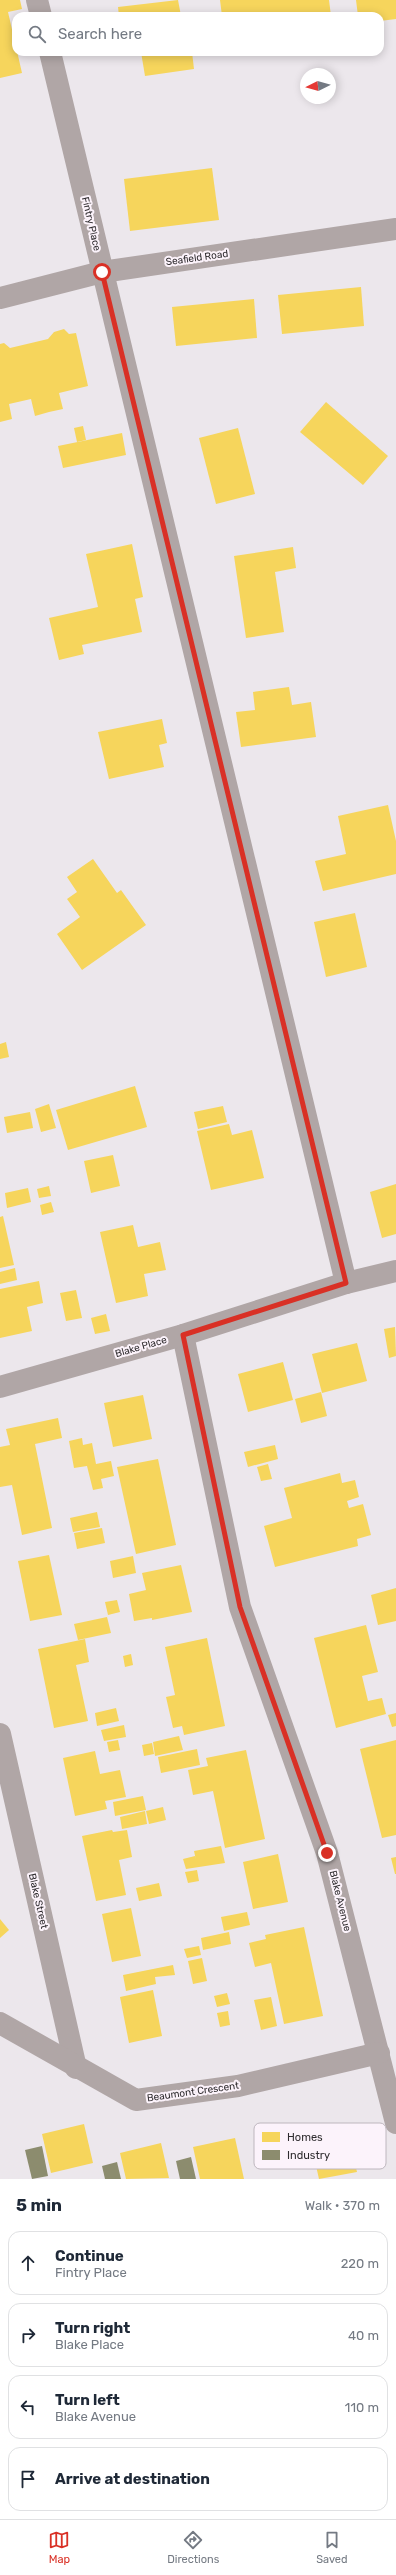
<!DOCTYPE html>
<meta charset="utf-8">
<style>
:root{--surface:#fff;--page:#f2f2f3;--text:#1f2937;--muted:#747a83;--line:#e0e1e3;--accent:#d93025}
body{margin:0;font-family:Rubik,sans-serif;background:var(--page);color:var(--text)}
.compass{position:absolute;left:300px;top:68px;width:36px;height:36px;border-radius:50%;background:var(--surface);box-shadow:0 2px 10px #0003;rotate:265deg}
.stop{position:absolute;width:12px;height:12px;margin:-9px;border:3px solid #d93025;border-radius:50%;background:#fff}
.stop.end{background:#d93025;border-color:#fff;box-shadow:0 1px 4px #0008}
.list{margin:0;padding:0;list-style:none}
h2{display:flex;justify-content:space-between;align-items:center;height:52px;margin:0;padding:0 16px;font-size:17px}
h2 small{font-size:13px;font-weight:400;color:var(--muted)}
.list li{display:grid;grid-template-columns:26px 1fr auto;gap:12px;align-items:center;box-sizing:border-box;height:64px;margin:0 8px 8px;padding:0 8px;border:1px solid var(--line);border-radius:12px}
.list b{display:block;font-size:15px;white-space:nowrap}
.list p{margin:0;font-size:13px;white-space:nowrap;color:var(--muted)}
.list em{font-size:13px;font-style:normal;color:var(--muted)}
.icon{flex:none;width:22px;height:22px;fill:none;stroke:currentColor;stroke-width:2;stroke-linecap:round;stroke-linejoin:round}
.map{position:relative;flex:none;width:396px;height:2179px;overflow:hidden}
.search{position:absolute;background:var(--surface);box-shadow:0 2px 10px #0003;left:12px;right:12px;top:12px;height:44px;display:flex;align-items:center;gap:10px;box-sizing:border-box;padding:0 14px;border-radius:12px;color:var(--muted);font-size:15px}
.sheet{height:340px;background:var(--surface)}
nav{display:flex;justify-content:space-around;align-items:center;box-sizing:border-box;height:56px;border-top:1px solid var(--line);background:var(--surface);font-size:11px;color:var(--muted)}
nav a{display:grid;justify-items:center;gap:2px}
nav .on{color:var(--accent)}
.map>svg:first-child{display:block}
.homes{fill:#f6d55c}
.industry{fill:#8c8c6e}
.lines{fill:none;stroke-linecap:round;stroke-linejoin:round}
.street{stroke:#b0a6a6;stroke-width:22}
.route{stroke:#d93025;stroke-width:5}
.labels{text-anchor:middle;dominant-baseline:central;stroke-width:4;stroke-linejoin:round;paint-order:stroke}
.street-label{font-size:10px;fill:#2f2c2f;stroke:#fcf3fb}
.key{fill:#fcf3fb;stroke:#beb7be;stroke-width:1}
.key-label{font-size:11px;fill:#2f2c2f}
</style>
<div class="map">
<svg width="396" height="2179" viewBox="0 0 396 2179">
<rect width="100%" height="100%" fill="#ece7ec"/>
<g class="homes">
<polygon points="0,0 20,0 22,9 8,12 22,73 0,78"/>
<polygon points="178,0 181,16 119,16 118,7"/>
<polygon points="220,0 329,0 331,16 222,16"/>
<polygon points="356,0 396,0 396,19 380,21 380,16 358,16"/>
<polygon points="141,52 192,52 194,69 145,76"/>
<polygon points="212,168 219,220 130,231 124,179"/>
<polygon points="361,287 364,326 282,334 278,295"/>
<polygon points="254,299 257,338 176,346 172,307"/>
<polygon points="64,329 69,334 76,333 88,386 59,393 63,409 49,412 35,416 31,399 9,404 12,419 0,422 0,344 4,343 10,348 48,339 54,332"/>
<polygon points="326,402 388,456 363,485 300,432"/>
<polygon points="83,426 86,440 77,442 74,428"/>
<polygon points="238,428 255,494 216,504 199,438"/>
<polygon points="122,433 126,455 63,468 58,446"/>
<polygon points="132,544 143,597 135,599 142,632 82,645 84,654 59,660 49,618 98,607 86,554"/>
<polygon points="293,547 296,568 275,572 284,632 246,638 234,556"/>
<polygon points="289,687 292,705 311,702 316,737 241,747 236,712 255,710 253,692"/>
<polygon points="162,719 167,743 159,745 164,767 109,779 98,732"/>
<polygon points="388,805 396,841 396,874 323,891 315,861 346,854 338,816"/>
<polygon points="93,859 117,893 121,890 146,925 82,970 57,934 80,917 67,899 77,892 67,877"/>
<polygon points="355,913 367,967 326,977 314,922"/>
<polygon points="6,1042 9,1057 0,1059 0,1044"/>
<polygon points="135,1086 147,1127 68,1150 56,1110"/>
<polygon points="49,1104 56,1128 41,1132 35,1109"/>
<polygon points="223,1106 227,1122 198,1129 194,1112"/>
<polygon points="30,1112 33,1128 7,1133 4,1117"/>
<polygon points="229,1124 232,1135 252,1130 264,1178 211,1190 197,1131"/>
<polygon points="113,1155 120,1186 91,1193 84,1161"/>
<polygon points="396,1184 396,1234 382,1238 370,1192"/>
<polygon points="49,1186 51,1196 39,1198 37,1189"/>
<polygon points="28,1188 31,1202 7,1208 5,1193"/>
<polygon points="51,1202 54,1212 42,1215 40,1205"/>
<polygon points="3,1216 14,1265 0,1268 0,1217"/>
<polygon points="133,1225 138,1247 160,1242 166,1270 144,1274 148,1296 116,1303 100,1232"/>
<polygon points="15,1268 17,1280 0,1284 0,1272"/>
<polygon points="39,1281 43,1303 27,1307 32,1331 0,1338 0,1289"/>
<polygon points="76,1290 82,1318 66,1321 60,1293"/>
<polygon points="106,1314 110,1331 95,1334 91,1318"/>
<polygon points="395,1327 396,1356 389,1358 384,1329"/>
<polygon points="357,1343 367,1381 322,1393 312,1354"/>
<polygon points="283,1362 293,1400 248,1412 238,1374"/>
<polygon points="321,1392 327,1416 301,1423 295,1399"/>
<polygon points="143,1395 152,1439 113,1447 104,1403"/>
<polygon points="58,1418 62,1438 35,1444 52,1528 22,1535 12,1485 0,1487 0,1447 10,1445 6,1429"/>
<polygon points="82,1438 83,1445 92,1443 96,1464 111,1461 114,1476 101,1479 103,1488 93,1490 87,1466 74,1468 69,1441"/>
<polygon points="275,1445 278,1459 248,1467 244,1452"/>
<polygon points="158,1459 176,1545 136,1554 117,1467"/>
<polygon points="268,1464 272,1479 261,1481 257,1467"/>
<polygon points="340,1473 342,1483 355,1480 359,1497 347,1501 349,1508 363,1504 371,1535 357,1539 358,1546 275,1567 264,1526 292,1518 284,1488"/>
<polygon points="97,1512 100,1527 73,1532 70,1518"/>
<polygon points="102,1528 105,1543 77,1549 74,1533"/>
<polygon points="49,1555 62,1615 30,1621 18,1561"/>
<polygon points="133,1556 136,1573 113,1578 110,1561"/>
<polygon points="181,1565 192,1612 152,1620 152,1618 134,1621 129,1594 146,1590 142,1573"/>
<polygon points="396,1588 396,1621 378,1625 371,1595"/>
<polygon points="117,1600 120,1612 108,1615 105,1602"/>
<polygon points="107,1617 111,1633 78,1640 74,1624"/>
<polygon points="366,1625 378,1672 362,1676 368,1701 382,1698 386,1714 336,1728 314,1638"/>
<polygon points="207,1638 225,1726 184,1735 182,1726 173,1728 166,1697 175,1695 165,1647"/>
<polygon points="85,1639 89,1662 76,1665 88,1721 54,1728 38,1649"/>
<polygon points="131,1654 133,1665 125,1667 123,1656"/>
<polygon points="116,1708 119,1721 97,1726 95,1713"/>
<polygon points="396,1713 396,1726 392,1727 388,1715"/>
<polygon points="124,1725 126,1737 104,1741 101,1730"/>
<polygon points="179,1736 183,1750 155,1756 153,1742"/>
<polygon points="118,1740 120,1750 109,1752 107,1742"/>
<polygon points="396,1740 396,1835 382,1838 360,1749"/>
<polygon points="152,1743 154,1754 144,1756 142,1745"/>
<polygon points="197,1749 200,1765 161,1773 158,1757"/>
<polygon points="246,1750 265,1839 225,1848 213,1791 193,1795 188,1770 208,1766 206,1758"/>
<polygon points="95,1751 100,1774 120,1770 126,1797 105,1801 107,1809 75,1816 63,1758"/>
<polygon points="143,1796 146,1810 115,1816 113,1802"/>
<polygon points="163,1807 166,1820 149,1824 146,1811"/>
<polygon points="145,1811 147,1824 122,1829 120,1817"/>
<polygon points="112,1830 113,1832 127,1830 132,1857 119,1860 126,1895 96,1901 82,1836"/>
<polygon points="221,1846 225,1863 186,1869 183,1859 195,1856 196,1860 194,1851"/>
<polygon points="278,1854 288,1902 253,1909 243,1862"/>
<polygon points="396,1857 396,1874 395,1874 391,1858"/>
<polygon points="197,1870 199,1881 188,1883 185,1872"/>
<polygon points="159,1883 162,1896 139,1901 136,1888"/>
<polygon points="131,1908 141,1956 112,1962 102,1914"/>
<polygon points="247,1912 250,1925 224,1931 221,1917"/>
<polygon points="0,1919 9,1930 0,1938"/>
<polygon points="304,1927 323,2016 284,2024 271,1963 255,1967 249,1943 266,1939 265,1935"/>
<polygon points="229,1932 231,1944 203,1950 201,1938"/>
<polygon points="199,1946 201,1955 187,1958 184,1949"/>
<polygon points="202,1958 207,1981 193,1984 188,1961"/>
<polygon points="173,1965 175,1975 155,1977 156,1984 126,1991 123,1975"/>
<polygon points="153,1990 162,2036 129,2043 120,1997"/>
<polygon points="227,1993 230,2004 217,2007 214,1996"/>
<polygon points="271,1997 277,2026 261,2030 254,2000"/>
<polygon points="228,2011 230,2025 220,2027 217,2013"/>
<polygon points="84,2124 93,2163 51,2173 42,2134"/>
<polygon points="347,2129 357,2172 319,2179 314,2157 298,2161 294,2141"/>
<polygon points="235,2138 244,2179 200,2179 193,2147"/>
<polygon points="161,2143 169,2178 126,2179 120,2153"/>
</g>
<g class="industry">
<polygon points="42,2146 48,2176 32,2179 25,2150"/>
<polygon points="191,2157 196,2179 180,2179 176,2161"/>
<polygon points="117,2162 121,2179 105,2179 102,2166"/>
</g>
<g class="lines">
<g class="street">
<polyline points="37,0 41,16"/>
<polyline points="50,52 346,1283"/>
<polyline points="0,298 102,272 396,229"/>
<polyline points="183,1335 240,1607 327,1853 396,2123"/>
<polyline points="0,1387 183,1335 346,1283 396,1271"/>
<polyline points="0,1734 76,2068"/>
<polyline points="0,2023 136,2100 238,2086 379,2053"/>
</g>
</g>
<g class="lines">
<polyline class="route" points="102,272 346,1283 183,1335 240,1607 327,1853"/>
</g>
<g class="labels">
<g class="street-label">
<text transform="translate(91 224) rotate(77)">Fintry Place</text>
<text transform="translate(197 258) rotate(-8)">Seafield Road</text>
<text transform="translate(141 1347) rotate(-16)">Blake Place</text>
<text transform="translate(38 1901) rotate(77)">Blake Street</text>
<text transform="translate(340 1901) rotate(76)">Blake Avenue</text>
<text transform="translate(193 2092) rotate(-8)">Beaumont Crescent</text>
</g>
</g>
<rect x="254" y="2123" width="132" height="46" rx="6" class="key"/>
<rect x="262" y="2132" width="18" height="10" fill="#f6d55c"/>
<rect x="262" y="2150" width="18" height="10" fill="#8c8c6e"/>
<g class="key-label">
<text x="287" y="2141">Homes</text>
<text x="287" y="2159">Industry</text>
</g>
</svg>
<svg class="compass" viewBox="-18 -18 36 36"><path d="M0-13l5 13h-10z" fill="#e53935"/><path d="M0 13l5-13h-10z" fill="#747a83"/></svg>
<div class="stop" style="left:102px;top:272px"></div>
<div class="stop end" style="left:327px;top:1853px"></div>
<div class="search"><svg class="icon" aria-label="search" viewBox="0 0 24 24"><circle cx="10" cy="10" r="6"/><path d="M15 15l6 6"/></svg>Search here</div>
</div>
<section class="sheet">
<h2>5 min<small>Walk · 370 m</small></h2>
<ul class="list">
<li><svg class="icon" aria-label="ahead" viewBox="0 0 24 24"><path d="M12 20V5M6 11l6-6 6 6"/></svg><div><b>Continue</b><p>Fintry Place</p></div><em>220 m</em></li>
<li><svg class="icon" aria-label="right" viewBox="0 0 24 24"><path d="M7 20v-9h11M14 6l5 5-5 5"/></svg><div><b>Turn right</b><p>Blake Place</p></div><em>40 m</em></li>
<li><svg class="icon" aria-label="left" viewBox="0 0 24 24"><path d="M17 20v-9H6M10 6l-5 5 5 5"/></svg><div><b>Turn left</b><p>Blake Avenue</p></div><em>110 m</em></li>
<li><svg class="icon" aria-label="arrive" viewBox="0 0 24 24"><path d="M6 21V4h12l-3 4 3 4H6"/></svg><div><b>Arrive at destination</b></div></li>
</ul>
</section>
<nav>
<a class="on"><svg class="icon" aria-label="map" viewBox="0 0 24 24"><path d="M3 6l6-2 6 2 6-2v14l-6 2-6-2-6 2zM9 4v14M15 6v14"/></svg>Map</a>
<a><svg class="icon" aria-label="directions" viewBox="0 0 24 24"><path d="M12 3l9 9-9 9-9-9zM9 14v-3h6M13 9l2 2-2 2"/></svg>Directions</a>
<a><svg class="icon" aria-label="saved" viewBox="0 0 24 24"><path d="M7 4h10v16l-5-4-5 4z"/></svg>Saved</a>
</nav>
